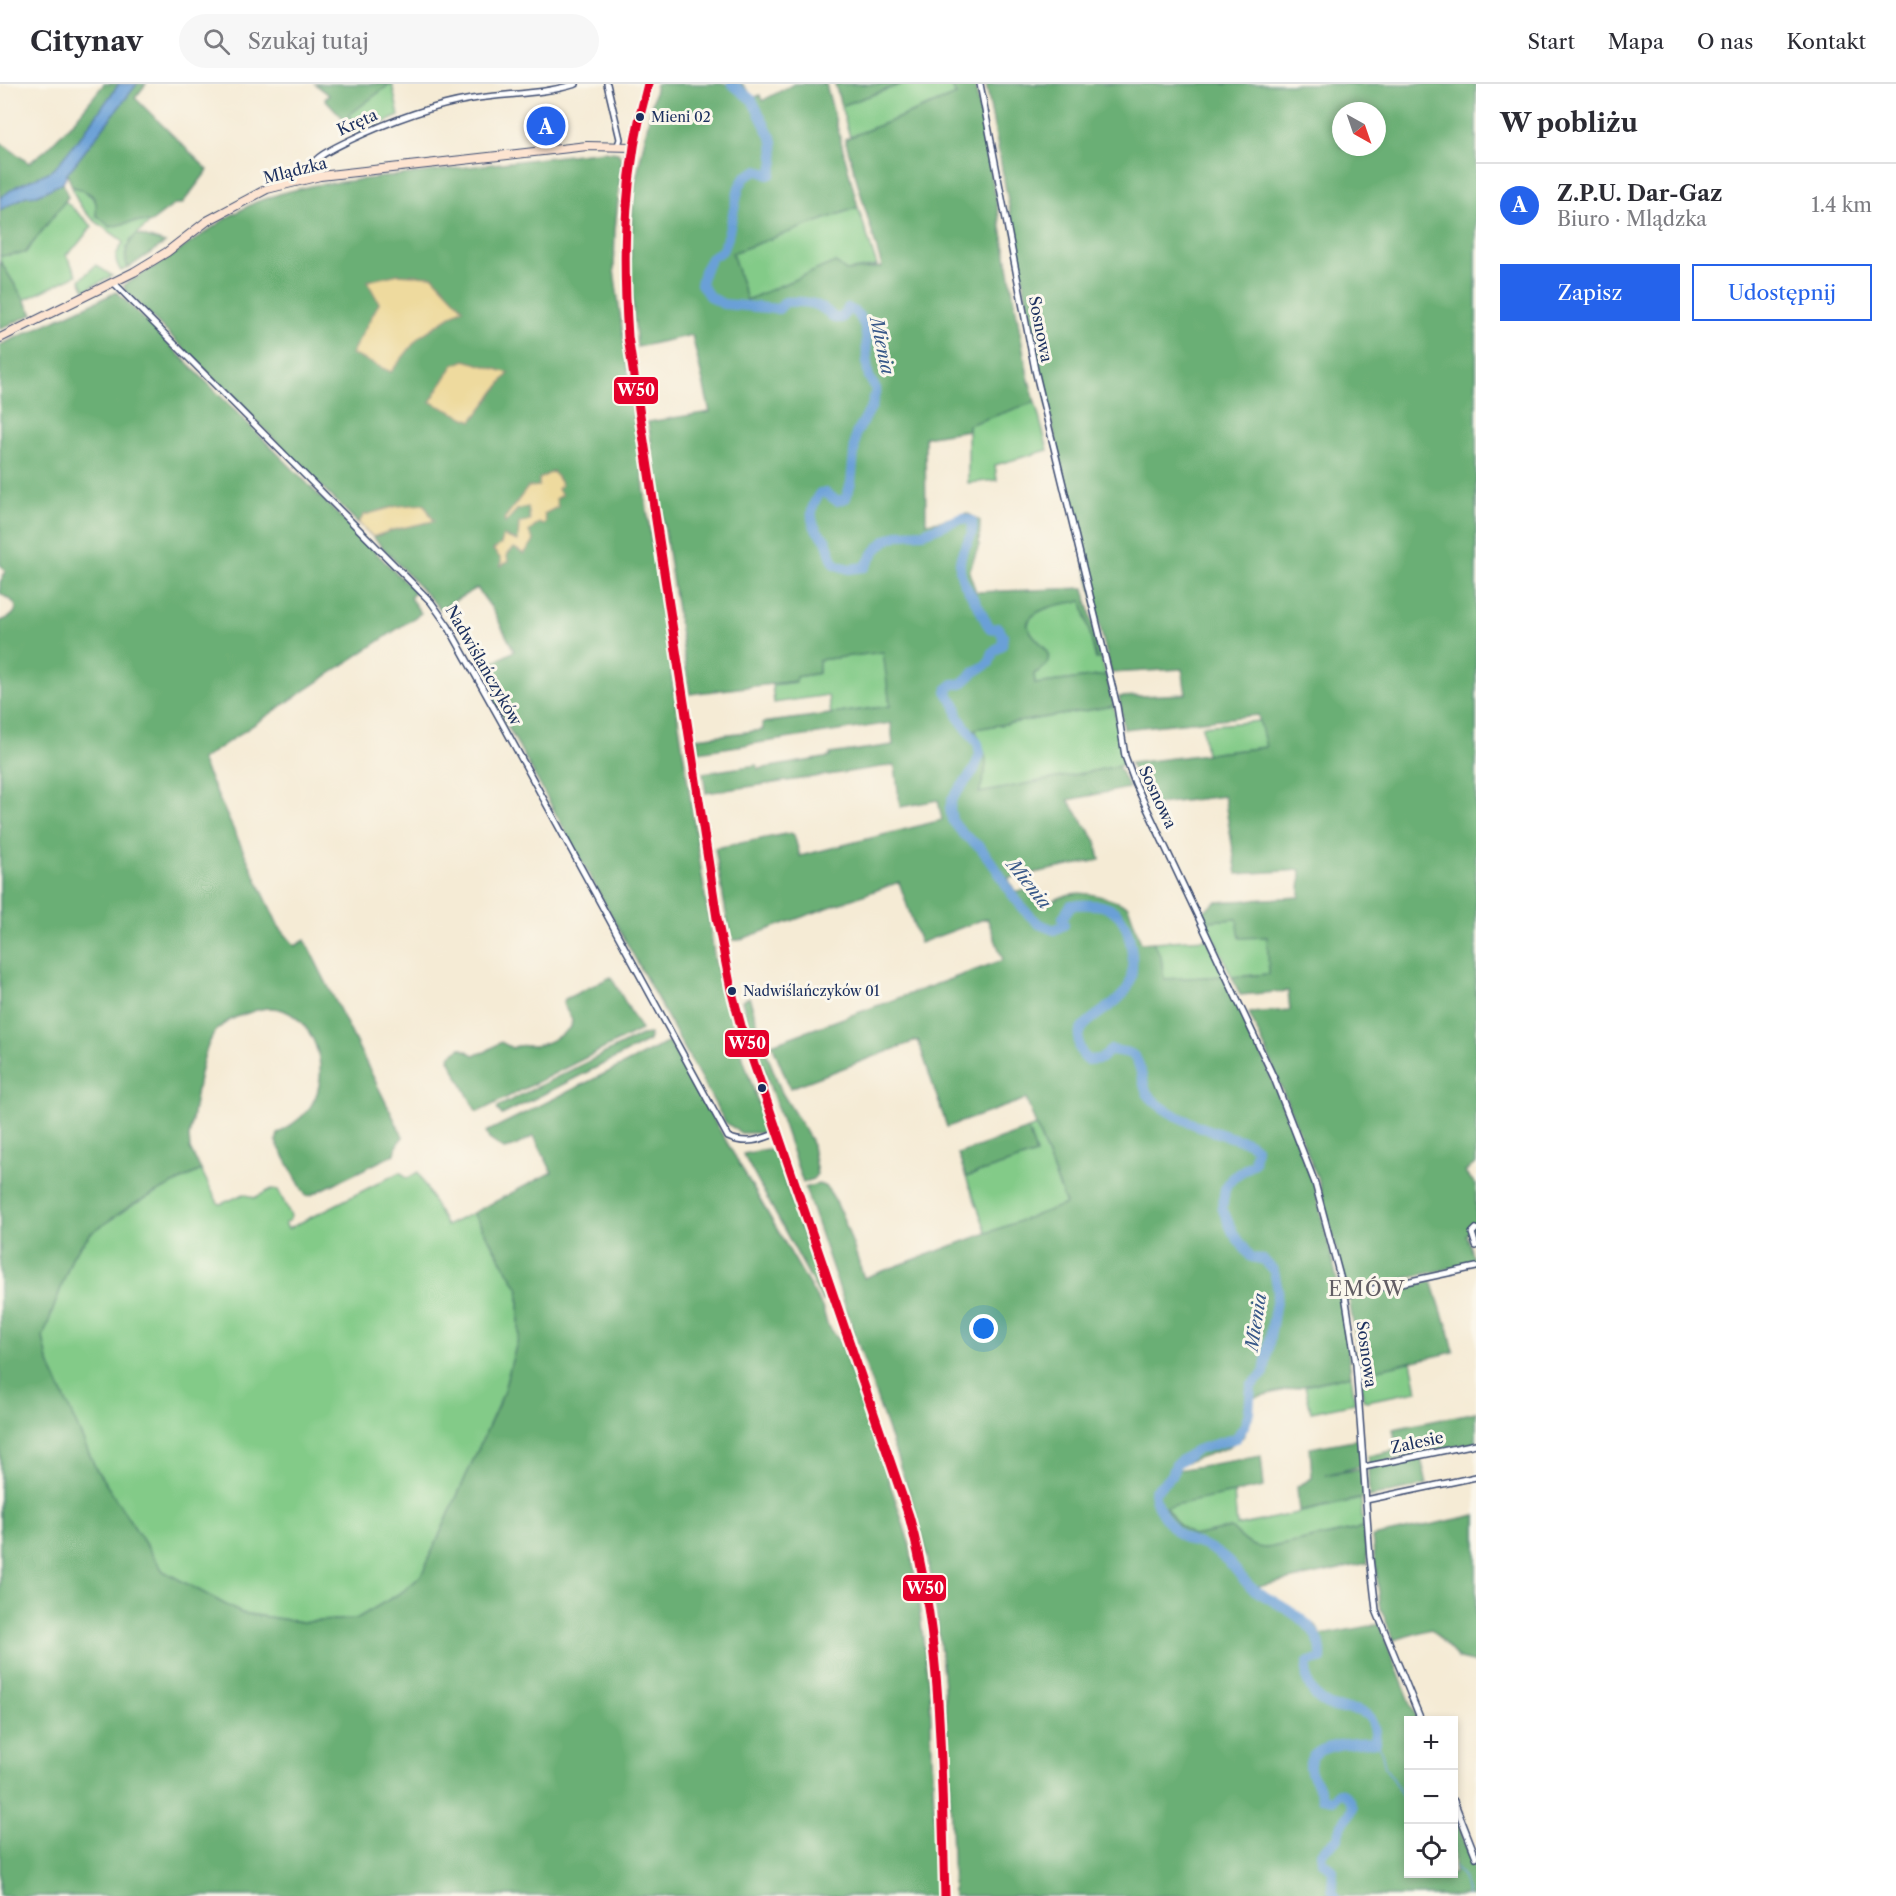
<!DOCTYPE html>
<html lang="pl">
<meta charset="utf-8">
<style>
:root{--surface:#fff;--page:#f7f7f7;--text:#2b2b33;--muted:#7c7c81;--line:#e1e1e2;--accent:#2563eb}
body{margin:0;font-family:"Libre Caslon Text",serif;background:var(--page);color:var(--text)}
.controls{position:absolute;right:18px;bottom:18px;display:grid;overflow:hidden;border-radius:0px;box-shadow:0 3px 9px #0003}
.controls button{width:54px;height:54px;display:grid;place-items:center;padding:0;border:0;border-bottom:2px solid var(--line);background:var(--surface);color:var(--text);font:30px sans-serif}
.compass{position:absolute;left:1332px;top:18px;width:54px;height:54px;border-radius:50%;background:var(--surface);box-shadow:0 3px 9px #0003;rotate:140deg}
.you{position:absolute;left:984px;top:1245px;width:21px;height:21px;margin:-15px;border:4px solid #fff;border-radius:50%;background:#1a73e8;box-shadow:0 0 0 9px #1a73e833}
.badge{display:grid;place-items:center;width:39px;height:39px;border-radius:50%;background:var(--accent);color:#fff;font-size:20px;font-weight:700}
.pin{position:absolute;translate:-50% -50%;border:3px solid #fff;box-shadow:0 2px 6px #0006}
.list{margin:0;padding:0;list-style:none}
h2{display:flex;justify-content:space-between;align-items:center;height:78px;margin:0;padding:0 24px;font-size:26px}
h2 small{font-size:20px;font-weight:400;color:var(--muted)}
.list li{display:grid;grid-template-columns:39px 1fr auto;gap:18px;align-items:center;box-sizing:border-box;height:84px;padding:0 24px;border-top:2px solid var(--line)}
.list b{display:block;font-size:22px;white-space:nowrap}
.list p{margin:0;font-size:20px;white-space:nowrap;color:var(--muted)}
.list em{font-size:20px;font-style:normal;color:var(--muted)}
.actions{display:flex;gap:12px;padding:18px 24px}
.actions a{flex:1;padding:14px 0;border:2px solid var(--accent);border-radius:0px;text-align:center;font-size:21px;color:var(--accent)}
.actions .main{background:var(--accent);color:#fff}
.icon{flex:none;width:33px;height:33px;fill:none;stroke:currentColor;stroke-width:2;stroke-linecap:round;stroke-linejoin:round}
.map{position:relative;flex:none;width:1476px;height:1812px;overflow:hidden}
header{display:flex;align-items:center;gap:36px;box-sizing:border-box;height:84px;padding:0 30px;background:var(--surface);border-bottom:2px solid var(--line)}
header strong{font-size:28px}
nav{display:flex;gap:33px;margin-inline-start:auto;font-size:21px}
.search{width:420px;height:54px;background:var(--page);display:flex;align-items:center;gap:15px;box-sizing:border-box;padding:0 21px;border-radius:33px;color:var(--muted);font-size:22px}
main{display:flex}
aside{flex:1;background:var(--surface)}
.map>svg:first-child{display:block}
.green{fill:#83cb88;stroke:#4f7d73;stroke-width:1.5}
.forest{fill:#6aaf74;stroke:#426f69;stroke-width:1.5;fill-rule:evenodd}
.sand{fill:#eeda9e;stroke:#84847e;stroke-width:1.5}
.water{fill:#6aa0d7;stroke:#42689a;stroke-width:1.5}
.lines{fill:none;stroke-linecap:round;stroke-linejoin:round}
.stream{stroke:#6aa0d7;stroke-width:1.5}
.river{stroke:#6aa0d7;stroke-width:10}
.street-casing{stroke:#3c4b70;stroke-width:8}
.secondary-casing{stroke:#3c4b70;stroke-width:10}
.street{stroke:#fff;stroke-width:5}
.secondary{stroke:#fde4d1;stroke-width:8}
.bus-1-casing{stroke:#fbf7ec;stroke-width:14}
.bus-1{stroke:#e4002b;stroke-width:9}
.bus-dot{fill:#1b2f5e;stroke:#fbf7ec;stroke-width:2}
.labels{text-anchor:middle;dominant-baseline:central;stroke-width:6;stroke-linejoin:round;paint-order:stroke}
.bus-label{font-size:14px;fill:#1b2f5e;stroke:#fbf7ec;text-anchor:start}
.street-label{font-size:16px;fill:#1b2f5e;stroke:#fbf7ec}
.water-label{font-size:18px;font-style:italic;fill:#375788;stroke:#fbf7ec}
.quarter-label{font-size:20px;letter-spacing:1.5px;fill:#625e64;stroke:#fbf7ec}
.line-badge{stroke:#fbf7ec;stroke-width:2}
.badge-label{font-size:16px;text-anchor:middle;font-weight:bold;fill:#fff}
</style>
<header>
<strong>Citynav</strong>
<div class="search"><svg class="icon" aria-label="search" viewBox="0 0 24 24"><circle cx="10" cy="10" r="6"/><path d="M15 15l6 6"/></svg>Szukaj tutaj</div>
<nav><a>Start</a><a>Mapa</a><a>O nas</a><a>Kontakt</a></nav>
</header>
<main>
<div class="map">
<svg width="1476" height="1812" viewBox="0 0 1476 1812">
<rect width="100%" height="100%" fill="#fbf7ec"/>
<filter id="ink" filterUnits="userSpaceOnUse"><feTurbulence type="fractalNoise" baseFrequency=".0167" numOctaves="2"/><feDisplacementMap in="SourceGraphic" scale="12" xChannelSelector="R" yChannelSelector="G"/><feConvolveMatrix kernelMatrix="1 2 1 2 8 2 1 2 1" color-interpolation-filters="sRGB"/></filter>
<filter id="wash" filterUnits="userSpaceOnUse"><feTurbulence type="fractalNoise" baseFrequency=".008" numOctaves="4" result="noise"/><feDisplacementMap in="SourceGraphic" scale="24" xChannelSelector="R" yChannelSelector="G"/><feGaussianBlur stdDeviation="1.35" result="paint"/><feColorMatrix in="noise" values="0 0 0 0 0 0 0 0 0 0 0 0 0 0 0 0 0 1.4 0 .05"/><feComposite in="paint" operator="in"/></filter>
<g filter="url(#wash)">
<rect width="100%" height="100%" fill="#f5ebd5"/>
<g class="green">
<polygon points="390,0 392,0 399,32 364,47 349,31"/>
<polygon points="902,0 951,0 956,11 850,53 841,22"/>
<path d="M72 102C98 112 97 119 110 143 124 140 137 135 150 139 135 151 119 162 128 184L121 187C113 175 115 171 123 159L120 155C99 140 78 129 72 102Z"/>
<polygon points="65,117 92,142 77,161 66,171 77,191 24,216 0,177 0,172 26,168"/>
<polygon points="858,123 877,182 846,187 835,178 747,216 732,169"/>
<polygon points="96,181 112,192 85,206 80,196"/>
<polygon points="1035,318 1048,366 995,381 997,396 968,399 968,341"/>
<path d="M1082 516 1096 575 1101 574 1106 591 1035 600 1034 590C1045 584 1049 581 1048 568 1043 560 1032 556 1029 547 1021 524 1067 519 1082 516Z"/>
<polygon points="884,568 890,622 831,630 828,611 774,619 772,601 796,598 795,593 819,589 818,576"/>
<polygon points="1114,622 1123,681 979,710 975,645"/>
<polygon points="1260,637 1267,663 1206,670 1202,642"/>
<polygon points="1237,835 1267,852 1270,890 1232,893 1206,837"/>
<polygon points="1207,855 1225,892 1164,896 1161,873 1153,858"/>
<polygon points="1036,1042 1066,1121 987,1149 966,1093 1036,1070 1028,1045"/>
<polygon points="201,1086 218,1119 221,1120 244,1110 254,1114 272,1105 278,1106 291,1132 289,1137 285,1139 288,1145 400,1088 405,1093 408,1094 418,1088 446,1142 473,1129 519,1205 519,1251 503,1310 421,1492 402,1508 356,1535 302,1538 241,1529 163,1487 96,1385 48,1277 43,1253 73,1171 91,1149 132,1121"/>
<polygon points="1411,1277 1417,1307 1367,1317 1363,1316 1361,1289"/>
<polygon points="1351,1291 1355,1319 1311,1328 1305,1302"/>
<path d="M1234 1409 1237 1442 1361 1415 1363 1444 1267 1464C1249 1464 1243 1455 1231 1444L1193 1452 1177 1439 1165 1422Z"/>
</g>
<g class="forest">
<polygon points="104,0 119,0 85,47 56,83 49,88 17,102 0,114 0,58 29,79 47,65 73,38"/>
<path d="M137 0H146L135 14 208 86 182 120H175L150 139C137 135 124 140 110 143L96 131C99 110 88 108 72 102L67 90Z"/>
<polygon points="315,0 390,0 349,31 364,47 358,50 325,15 329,11"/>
<path d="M656 0H742L754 14 760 11 762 17 794 0H826L858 123 732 169 747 216 835 178 846 187 882 183 845 55 956 11 951 0H975L1028 292 1035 318 968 341V346L925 353 926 439 940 437 967 429 980 437 979 461 969 488 976 508 1084 504 1101 574 1096 575 1082 517C1070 519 1056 520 1045 525 992 547 1082 564 1034 590L1035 600 1106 591 1114 622 975 645C988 676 990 675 979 709L1118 682 1129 704 1068 716 1096 757 1100 776 1008 794 1015 807 1031 806 1043 819C1053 818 1061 812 1071 810 1091 807 1110 815 1128 822L1141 859 1153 858 1161 873 1164 895 1225 892 1264 976 1314 1101 1342 1216 1351 1291 1251 1314 1252 1333 1243 1353 1226 1364 1181 1380 1177 1386 1261 1372 1264 1403 1165 1423 1177 1439 1193 1452 1231 1444C1243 1455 1249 1464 1267 1464L1363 1444 1368 1479 1257 1503 1316 1542 1321 1551 1379 1540 1417 1636H1408V1790H1454V1729L1476 1790V1812H953C951 1731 949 1650 941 1570 936 1522 930 1472 915 1426L805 1104C811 1102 818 1098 824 1102 839 1111 857 1175 864 1194L1066 1120 1026 1015 947 1043 918 956 790 1004 772 960 1003 876 987 834 920 859 899 798 739 856H733L727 835 715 764 791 749 794 751 800 772 942 736 938 716 900 723 895 681 706 709 703 689 757 681 758 685 830 673V670L893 661 891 639 699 668 697 654 763 646 762 639 890 622 883 568 819 576V589L796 593V597L690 610 648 338 710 328 692 251 637 263 630 189 632 133 635 101Z"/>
<polygon points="835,0 902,0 841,22"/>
<path d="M986 0H1476V1079L1465 1088 1476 1101V1141L1466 1151 1475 1179 1347 1207 1319 1098 1267 968 1249 929 1290 926 1288 907 1240 911 1232 893 1269 890 1267 853 1240 854 1237 835 1206 837 1202 828 1216 818 1300 813 1301 786 1237 790 1224 712 1151 721 1130 679 1266 663 1258 631 1124 645 1119 613 1186 610 1182 585 1111 589 1042 297ZM1341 27H1377V63H1341Z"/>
<polygon points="604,67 618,69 622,76 615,146 614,186 653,470 715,877 733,944 766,1043 762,1049 741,1049 725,1038 490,610 498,606 485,583 514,567 493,526 477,504 440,525 373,453 393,446 433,437 424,421 364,431 358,439 125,206 124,201 164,177 228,133 256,118 282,109 316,101"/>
<polygon points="63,99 68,113 25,169 0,172 0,126 26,112 37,111"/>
<path d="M137 150 165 159 128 184C123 170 127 159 137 150Z"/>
<polygon points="0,177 33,230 0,245"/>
<path d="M117 208 415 508 410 514 421 529 201 676 279 843 295 862 305 856 403 1053 397 1060 395 1070 311 1111 306 1112 276 1058 278 1050C289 1042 305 1033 312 1020 330 990 318 940 283 926 272 922 258 925 248 929 237 932 224 938 216 947 199 968 195 1025 189 1053L190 1065 201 1086 132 1121 91 1149 73 1171 43 1253 48 1277 96 1385 163 1487 241 1529 302 1538 356 1535 402 1508 421 1492 503 1310 519 1251V1205L473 1129 552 1088 534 1052 513 1063 504 1065 489 1055 486 1048 669 958 823 1225 827 1240 841 1259 899 1426 910 1462 917 1505 930 1612 937 1812H0V537C8 535 23 527 12 517 9 514 4 513 0 509V499L5 487 0 480V261Z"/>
<path d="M611 893 641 946 478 1028 476 1027 449 975 451 971 461 964 474 971 485 968 501 958 512 964C520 960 523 962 531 962 545 962 561 952 571 943L572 936 563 920 565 915Z"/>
<polygon points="749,913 764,960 757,965 742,917"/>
<polygon points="650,950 649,957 502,1031 497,1025 499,1022 641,951"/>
<polygon points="765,965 782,1009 811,1056 817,1090 813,1095 803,1099 758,967"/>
<polygon points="1028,1045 1036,1070 966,1093 958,1070"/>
<polygon points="767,1065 775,1068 825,1215 823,1217 743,1070"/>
<polygon points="1432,1197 1445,1238 1447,1238 1454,1268 1361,1289 1349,1214"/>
<polygon points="1476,1328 1476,1358 1368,1381 1368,1372 1397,1366 1393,1345"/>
<polygon points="1359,1355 1362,1382 1325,1391 1361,1385 1363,1414 1299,1428 1297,1403 1312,1394 1310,1364"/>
<polygon points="1421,1374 1427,1401 1369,1413 1368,1385"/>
<polygon points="1476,1431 1476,1579 1459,1575 1431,1545 1394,1556 1381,1525 1372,1453"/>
</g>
<g class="sand">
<polygon points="398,190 433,192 463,224 419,253 391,288 351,270 379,219 367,197"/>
<polygon points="465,276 509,289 472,337 430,318 453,281"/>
<polygon points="553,387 562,401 558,405 562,411 556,415 558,423 544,430 546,437 544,441 539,439 529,448 534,457 524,470 514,464 507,471 508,478 501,482 501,475 493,466 501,460 503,452 518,457 519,439 530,437 528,423 517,426 505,439 504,435 528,403 539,402 539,395"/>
<polygon points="424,420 434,437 393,446 373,453 358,439 364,431 397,422"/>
</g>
<polygon class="water" points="119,0 137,0 67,90 63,99 37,111 26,112 0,126 0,114 17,102 49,88 56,83 85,47"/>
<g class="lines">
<g class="stream">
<polyline points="1376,1658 1382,1669 1385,1683 1408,1721"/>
<polyline points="1408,1738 1404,1744 1408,1752"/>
<polyline points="1454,1782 1463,1793 1468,1812"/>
</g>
<path class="river" d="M732 0 752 16 773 57 774 77 771 90 768 91 758 86 745 93 739 103 727 156 722 167 712 173 704 187 701 200 709 212 723 220 779 225 785 218C806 217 820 218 834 234H842L848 224C876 236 862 269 869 293 871 297 874 301 876 305L872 322 856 350 851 399 846 414 837 417 826 409H820C811 421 808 435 818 448 821 452 826 455 827 459 830 468 831 474 836 481L849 485 865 483 875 467 885 457 900 450 923 449 962 434 972 437C975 453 965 458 961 473 956 492 968 505 977 520 983 529 984 538 991 545L998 544 1003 552 1002 561 993 568 989 579 973 589 961 600H953L948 604 947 609 956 622 958 633 978 660 980 670 974 686 952 715 950 724 952 736 964 751 980 763 995 783 1011 809 1025 827 1039 840 1054 846 1064 841 1063 833 1071 821C1084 821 1101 819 1112 826 1132 837 1137 884 1128 903 1119 920 1094 930 1083 943 1075 954 1079 968 1087 976L1100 975 1111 966C1138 969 1136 970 1143 996 1144 1000 1145 1006 1147 1009 1163 1031 1205 1045 1230 1053 1240 1056 1248 1056 1256 1064L1254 1079 1232 1094 1225 1105 1222 1124 1233 1149 1251 1173 1264 1176 1274 1187 1278 1206 1264 1289 1251 1302 1249 1328 1245 1341 1236 1354 1196 1366 1176 1380 1172 1391 1154 1408C1156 1426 1172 1447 1188 1456 1193 1459 1200 1459 1205 1462 1212 1464 1218 1470 1224 1474 1235 1482 1241 1495 1252 1504 1278 1523 1325 1537 1321 1575L1308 1578C1302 1598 1315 1619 1336 1624 1346 1626 1360 1624 1368 1632 1375 1639 1375 1648 1376 1658 1359 1659 1301 1658 1311 1688 1314 1698 1321 1702 1322 1714L1333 1716 1339 1708 1343 1709 1350 1716 1353 1724C1348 1736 1338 1740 1338 1754L1321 1769 1322 1777 1333 1786 1332 1806 1335 1812"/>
</g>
</g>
<g filter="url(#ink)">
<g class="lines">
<g class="street-casing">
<g id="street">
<polyline points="607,0 620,55 618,61"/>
<polyline points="980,0 1035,286 1117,622 1125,672 1135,699 1274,994 1315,1099 1345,1211 1356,1280 1370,1474 1376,1526 1421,1636"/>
<path d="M303 96C309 74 332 65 350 56 390 37 429 22 472 15 508 9 540 11 576 0"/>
<path d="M114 199 431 518 448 542 501 637 728 1053C746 1061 760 1056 777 1049"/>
<polyline points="1476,1145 1472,1149 1476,1162"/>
<polyline points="1345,1211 1476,1183"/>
<polyline points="1364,1383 1476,1360"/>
<polyline points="1366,1416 1476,1393"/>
<polyline points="1454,1717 1476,1773"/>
</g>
</g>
<g class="secondary-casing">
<g id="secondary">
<path d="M648 0C621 82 621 169 628 253L717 834 731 905 741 942 909 1432C921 1472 926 1511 931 1553 942 1639 942 1725 945 1812"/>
<polyline points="0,254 134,188 167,168 207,137 267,105 320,92 587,62 633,63"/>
</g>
</g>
<use href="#street" class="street"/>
<use href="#secondary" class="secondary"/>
<g class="bus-1-casing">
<path id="bus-1" d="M648 0C624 85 622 165 628 253L717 834 731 905 741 942 909 1432C943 1555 941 1686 945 1812"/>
</g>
<use href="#bus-1" class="bus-1"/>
</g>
</g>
<g class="bus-dot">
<circle cx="640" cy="33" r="5"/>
<circle cx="732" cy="907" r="5"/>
<circle cx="762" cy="1004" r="5"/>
</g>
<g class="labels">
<g class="bus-label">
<text x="651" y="33">Mieni 02</text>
<text x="743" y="907">Nadwiślańczyków 01</text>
</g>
<g class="street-label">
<text transform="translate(357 38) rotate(-24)">Kręta</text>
<text transform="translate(295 86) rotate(-14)">Mlądzka</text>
<text transform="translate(1041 245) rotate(79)">Sosnowa</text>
<text transform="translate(484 581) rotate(60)">Nadwiślańczyków</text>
<text transform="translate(1158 713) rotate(65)">Sosnowa</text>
<text transform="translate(1367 1270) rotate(82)">Sosnowa</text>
<text transform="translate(1417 1358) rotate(-12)">Zalesie</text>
</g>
<g class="water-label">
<text transform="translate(882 262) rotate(78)">Mienia</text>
<text transform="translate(1029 800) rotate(51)">Mienia</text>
<text transform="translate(1256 1238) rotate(-81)">Mienia</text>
</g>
<g class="quarter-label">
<text x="1367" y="1205">EMÓW</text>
</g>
</g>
<g class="line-badge">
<rect x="613" y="292" width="46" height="29" rx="6" fill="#e4002b"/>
<rect x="724" y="945" width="46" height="29" rx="6" fill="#e4002b"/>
<rect x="902" y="1490" width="45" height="28" rx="6" fill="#e4002b"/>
</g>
<g class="badge-label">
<text x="636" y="312">W50</text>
<text x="747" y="965">W50</text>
<text x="925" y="1510">W50</text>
</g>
</svg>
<div class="controls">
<button>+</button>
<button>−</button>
<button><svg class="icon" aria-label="locate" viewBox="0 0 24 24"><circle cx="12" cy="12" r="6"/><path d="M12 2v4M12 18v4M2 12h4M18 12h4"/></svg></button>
</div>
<svg class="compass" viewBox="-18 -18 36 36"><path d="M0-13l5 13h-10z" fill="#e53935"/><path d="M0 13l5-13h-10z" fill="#7c7c81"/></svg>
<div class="you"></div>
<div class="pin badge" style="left:546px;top:42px">A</div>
</div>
<aside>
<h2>W pobliżu<small></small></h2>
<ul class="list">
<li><span class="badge">A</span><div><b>Z.P.U. Dar-Gaz</b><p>Biuro · Mlądzka</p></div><em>1.4 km</em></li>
</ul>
<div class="actions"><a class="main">Zapisz</a><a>Udostępnij</a></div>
</aside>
</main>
